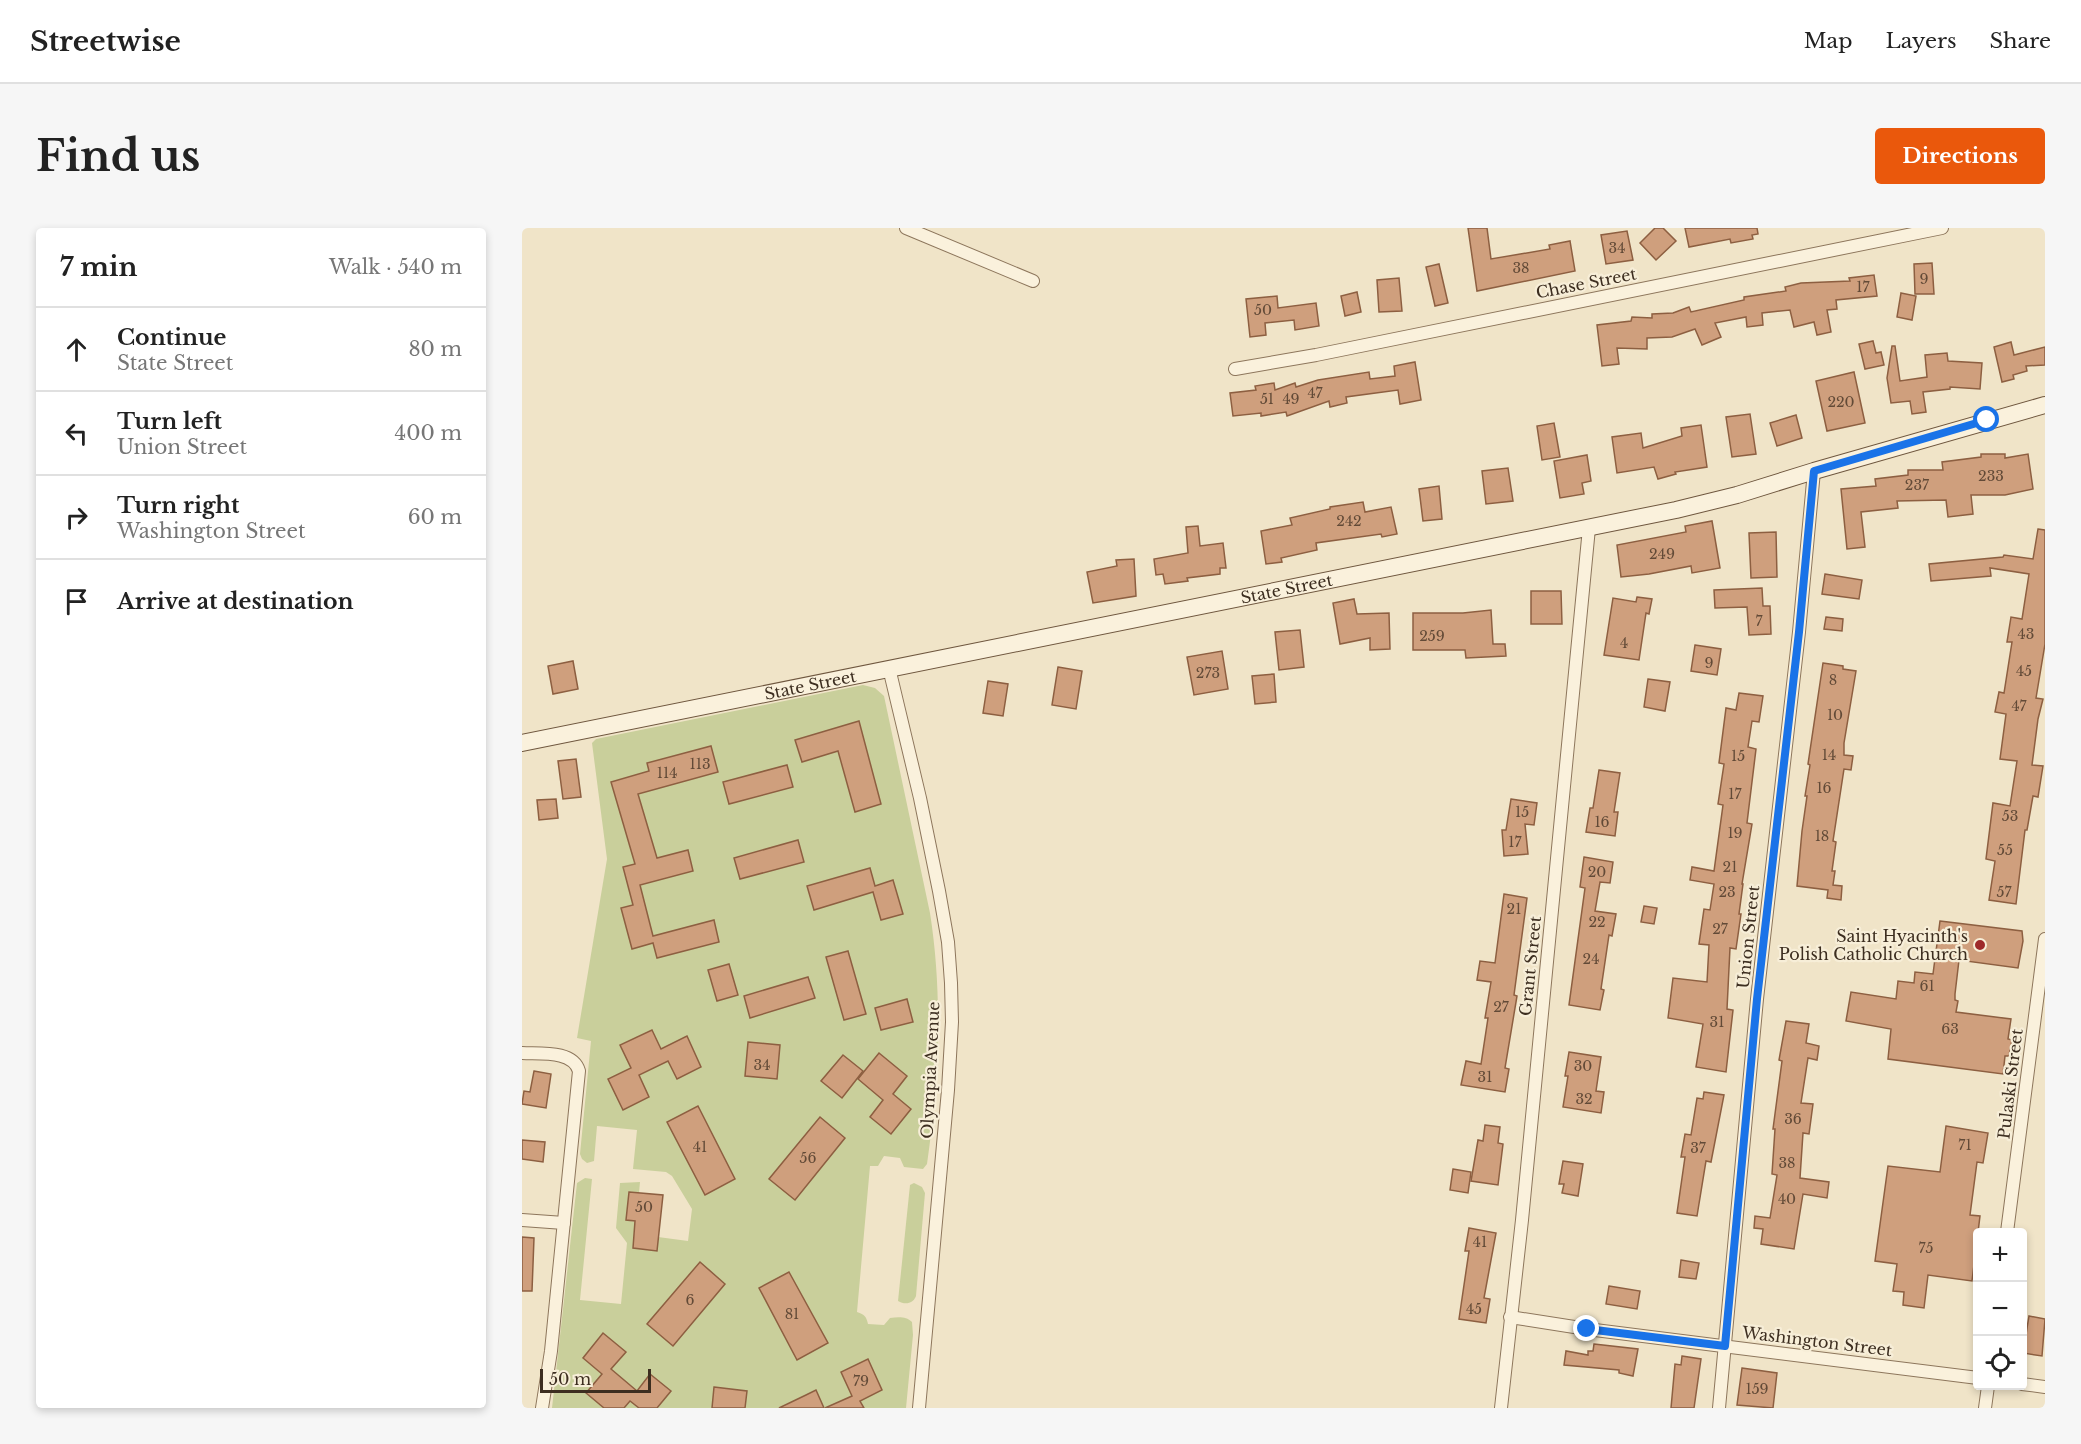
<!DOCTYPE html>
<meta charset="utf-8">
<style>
:root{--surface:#fff;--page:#f6f6f6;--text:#222;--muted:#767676;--line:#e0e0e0;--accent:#ea580c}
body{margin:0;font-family:"Libre Baskerville",serif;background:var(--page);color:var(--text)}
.controls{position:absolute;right:18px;bottom:18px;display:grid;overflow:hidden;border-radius:6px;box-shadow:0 3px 9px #0003}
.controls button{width:54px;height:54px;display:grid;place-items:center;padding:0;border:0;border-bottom:2px solid var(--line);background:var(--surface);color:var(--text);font:30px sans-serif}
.scale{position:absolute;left:18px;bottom:15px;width:111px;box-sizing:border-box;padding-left:6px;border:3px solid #3d2e20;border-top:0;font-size:16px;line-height:21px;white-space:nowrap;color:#3d2e20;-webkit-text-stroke:4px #f7eed8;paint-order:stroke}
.stop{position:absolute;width:18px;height:18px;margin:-14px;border:4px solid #1a73e8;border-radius:50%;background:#fff}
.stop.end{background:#1a73e8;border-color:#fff;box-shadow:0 2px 6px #0008}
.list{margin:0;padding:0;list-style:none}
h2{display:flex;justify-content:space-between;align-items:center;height:78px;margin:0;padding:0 24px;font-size:26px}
h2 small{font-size:20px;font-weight:400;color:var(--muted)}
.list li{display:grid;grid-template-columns:39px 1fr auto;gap:18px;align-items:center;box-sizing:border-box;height:84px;padding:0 24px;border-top:2px solid var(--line)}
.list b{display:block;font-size:22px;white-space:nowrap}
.list p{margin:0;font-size:20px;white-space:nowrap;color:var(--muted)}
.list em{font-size:20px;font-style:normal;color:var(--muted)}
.icon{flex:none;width:33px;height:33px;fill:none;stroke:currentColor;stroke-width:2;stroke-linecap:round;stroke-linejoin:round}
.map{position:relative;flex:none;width:1523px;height:1180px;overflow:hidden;border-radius:6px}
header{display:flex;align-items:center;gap:36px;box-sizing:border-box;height:84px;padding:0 30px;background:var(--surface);border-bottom:2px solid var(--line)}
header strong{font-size:28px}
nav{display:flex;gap:33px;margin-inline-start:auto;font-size:21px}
.intro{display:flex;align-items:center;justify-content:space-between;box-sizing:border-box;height:144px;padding:0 36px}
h1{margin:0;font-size:42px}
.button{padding:15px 27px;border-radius:6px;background:var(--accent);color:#fff;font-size:21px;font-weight:700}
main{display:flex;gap:36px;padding:0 36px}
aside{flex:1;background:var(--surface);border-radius:6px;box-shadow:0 3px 9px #0003}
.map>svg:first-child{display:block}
.green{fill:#c9cf9b}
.building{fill:#cf9f7d;stroke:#8d5f41;stroke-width:1.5}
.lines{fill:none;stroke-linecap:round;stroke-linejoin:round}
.minor-casing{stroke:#8d765c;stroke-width:14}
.secondary-casing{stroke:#6f573f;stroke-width:18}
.minor{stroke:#faf1dc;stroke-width:12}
.secondary{stroke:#faf1dc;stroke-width:16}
.route{stroke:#1a73e8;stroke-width:8}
.poi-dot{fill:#9e2a2b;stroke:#f7eed8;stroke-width:2}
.labels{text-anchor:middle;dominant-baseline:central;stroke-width:4.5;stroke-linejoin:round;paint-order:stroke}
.number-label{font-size:14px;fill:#624a37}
.street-label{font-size:16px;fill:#3d2e20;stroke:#f7eed8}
.poi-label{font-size:16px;fill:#3d2e20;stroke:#f7eed8;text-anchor:end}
</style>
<header>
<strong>Streetwise</strong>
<nav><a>Map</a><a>Layers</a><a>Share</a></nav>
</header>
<div class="intro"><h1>Find us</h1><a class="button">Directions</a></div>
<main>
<aside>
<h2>7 min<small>Walk · 540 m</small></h2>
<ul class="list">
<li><svg class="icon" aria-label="ahead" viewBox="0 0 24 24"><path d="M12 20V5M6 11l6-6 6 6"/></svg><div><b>Continue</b><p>State Street</p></div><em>80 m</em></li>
<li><svg class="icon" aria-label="left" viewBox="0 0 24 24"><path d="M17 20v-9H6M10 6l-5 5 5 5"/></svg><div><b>Turn left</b><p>Union Street</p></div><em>400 m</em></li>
<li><svg class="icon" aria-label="right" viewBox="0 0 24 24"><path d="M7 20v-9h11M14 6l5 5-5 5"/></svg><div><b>Turn right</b><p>Washington Street</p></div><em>60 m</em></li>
<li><svg class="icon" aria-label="arrive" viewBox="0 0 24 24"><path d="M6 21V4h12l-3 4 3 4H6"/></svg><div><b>Arrive at destination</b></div></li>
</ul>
</aside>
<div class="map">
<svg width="1523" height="1180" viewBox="0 0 1523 1180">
<rect width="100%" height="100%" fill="#f0e4c8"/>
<g class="green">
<path d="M341 457 353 460 362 468 408 685C421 768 417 852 405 936L401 941 382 939 378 930 362 928 356 938H348L335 1084C343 1087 344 1088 346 1096L362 1097 368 1090C376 1089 384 1088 390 1094L391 1107 384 1180H30L55 955 63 950 70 951 58 1072 99 1076 105 1015 94 1000 98 955 118 954 117 965 107 964 104 992 113 994 111 1020 134 1023 136 1009 166 1013 170 981 150 948 144 944 111 941 115 902 75 898 72 933 65 935 60 931 58 926 69 813 55 810 85 631 70 515 74 511Z"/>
<path d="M392 955 400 959 403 965 394 1068C391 1076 383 1077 376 1073L388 957Z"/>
</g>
<g class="building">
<polygon points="946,0 965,0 969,31 1028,21 1027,17 1048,13 1053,43 955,63"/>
<polygon points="1133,0 1141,0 1154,13 1134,32 1118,15"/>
<polygon points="1163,0 1235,0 1236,6 1230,7 1231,11 1209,15 1208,11 1167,19"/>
<polygon points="1105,3 1111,32 1084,36 1079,7"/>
<polygon points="1410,35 1412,66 1393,66 1392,36"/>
<polygon points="917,36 926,75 913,78 904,39"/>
<polygon points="1352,47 1355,68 1314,72 1315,81 1305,82 1309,104 1295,107 1292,94 1272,99 1268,82 1240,85 1241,97 1225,99 1224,89 1193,95 1199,109 1180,117 1173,101 1150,109 1125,110 1125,121 1095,120 1097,136 1080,138 1075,97 1109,93 1110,89 1130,90 1130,86 1151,85 1167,79 1169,84 1222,72 1222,69 1264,63 1263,59 1279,55 1328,53 1327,50"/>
<polygon points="877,50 880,83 857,84 855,52"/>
<polygon points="835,64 839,84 823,88 819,68"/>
<polygon points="1379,65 1394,68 1390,92 1375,89"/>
<polygon points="755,68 756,80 794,75 797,98 773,102 772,92 743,95 744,107 728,109 724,71"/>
<polygon points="1351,113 1354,125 1359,124 1362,137 1343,141 1337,116"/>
<polygon points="1489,114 1492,127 1523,119 1523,137 1504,138 1505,143 1491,147 1492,151 1480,154 1472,119"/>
<polygon points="1370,118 1373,118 1378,153 1405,149 1403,127 1425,125 1426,133 1460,135 1458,161 1428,159 1428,161 1401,164 1404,184 1390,186 1388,173 1369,175 1365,150"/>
<polygon points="893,134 899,172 878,176 876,162 824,169 825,175 808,179 807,173 765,188 764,184 739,188 739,185 711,188 708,165 734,162 733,158 752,155 753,162 773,155 774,159 796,152 847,144 848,151 873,148 872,138"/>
<polygon points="1332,144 1343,195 1305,203 1294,153"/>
<polygon points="1228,186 1234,226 1210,229 1204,189"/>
<polygon points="1274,187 1280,210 1255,218 1248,195"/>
<polygon points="1032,195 1038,229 1020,232 1015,198"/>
<polygon points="1179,197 1185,239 1153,244 1154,246 1136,251 1132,239 1095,245 1090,209 1119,205 1121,220 1160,208 1159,200"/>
<polygon points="1459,226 1483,226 1483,230 1506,226 1511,261 1483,267 1449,267 1451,286 1426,289 1424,272 1375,273 1376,280 1339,284 1343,319 1325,321 1319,261 1354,258 1353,251 1386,247 1386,242 1421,242 1420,234 1459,229"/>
<polygon points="1065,227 1069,253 1060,255 1062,266 1038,270 1032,233"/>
<polygon points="986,240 991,273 964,276 960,243"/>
<polygon points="917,258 920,291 901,293 897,261"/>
<polygon points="841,274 843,284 869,279 875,306 860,309 859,306 794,315 795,322 759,330 760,334 744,336 739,303 770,297 768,290 808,281 808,279"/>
<polygon points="1190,293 1198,340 1170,345 1169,338 1127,346 1099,349 1095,317 1164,304 1163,298"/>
<polygon points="676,298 678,318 701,315 704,340 698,340 698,346 665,350 666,353 643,356 641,346 634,347 632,331 666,325 664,299"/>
<polygon points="1516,301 1523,302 1523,416 1514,470 1521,471 1516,491 1510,537 1521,538 1516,569 1511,568 1505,602 1503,602 1494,676 1467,672 1473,633 1464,631 1471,575 1488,578 1495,533 1478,531 1484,486 1473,484 1477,464 1482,465 1490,414 1485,414 1489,389 1500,391 1507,346 1468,340 1469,348 1409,353 1407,336 1481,329 1482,327 1511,331"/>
<polygon points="1254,304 1255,349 1229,350 1227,305"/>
<polygon points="612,331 614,368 571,375 565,344 595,338 594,332"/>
<polygon points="1303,346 1340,352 1337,371 1300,366"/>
<polygon points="1240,360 1241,378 1248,378 1249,406 1227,407 1225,379 1193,380 1192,362"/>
<polygon points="1009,363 1039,363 1040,396 1009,396"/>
<polygon points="1115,369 1130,371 1127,386 1124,385 1117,432 1082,427 1091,370 1114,374"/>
<polygon points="832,371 835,386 867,385 868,421 848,422 848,410 818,416 811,375"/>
<polygon points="969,382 971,416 983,416 984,428 944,430 943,422 891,422 891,385 941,385"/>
<polygon points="1304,389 1321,391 1320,403 1302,401"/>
<polygon points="778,402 782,439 757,442 753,404"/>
<polygon points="1173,417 1199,421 1195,447 1169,443"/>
<polygon points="700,423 706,461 672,467 665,429"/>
<polygon points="51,433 56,461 31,466 26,438"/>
<polygon points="1301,435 1321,438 1321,441 1334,443 1322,515 1322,527 1331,528 1329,542 1322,541 1311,613 1314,614 1310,643 1313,643 1311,657 1320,658 1319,672 1305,670 1306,662 1275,658 1280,603 1285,568 1283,568 1288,537 1286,536"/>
<polygon points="536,439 560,443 554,481 530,477"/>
<polygon points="752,446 754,474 733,476 730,448"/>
<polygon points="1126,451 1148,454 1143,483 1122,479"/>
<polygon points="466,453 486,456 481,488 461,485"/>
<polygon points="1217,465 1241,468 1237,494 1230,493 1226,519 1234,521 1225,595 1230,596 1220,656 1221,656 1217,686 1219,686 1214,721 1208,720 1205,781 1211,782 1204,844 1174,839 1181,796 1146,790 1151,750 1185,754 1187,717 1177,716 1182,681 1188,682 1192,656 1168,652 1170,639 1192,643 1201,577 1196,576 1202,536 1197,535 1204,480 1214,482"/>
<polygon points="337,493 359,576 333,584 316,523 280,534 273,512"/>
<polygon points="189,518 196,544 116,566 135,630 166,622 171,643 118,657 131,708 192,692 197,714 135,730 131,715 110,721 99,680 111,677 101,639 113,636 89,554 127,543 125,535"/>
<polygon points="54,531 59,569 41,571 36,533"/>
<polygon points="265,537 271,559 207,576 201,554"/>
<polygon points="1077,542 1098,545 1092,584 1096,584 1093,608 1064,604 1068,580 1071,580"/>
<polygon points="34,571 36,590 17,592 15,572"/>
<polygon points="989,571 1015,575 1012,597 1003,596 1006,626 982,628 980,602 984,602"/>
<polygon points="276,612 282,634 218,651 212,630"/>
<polygon points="1062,629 1091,634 1088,655 1078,654 1073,683 1094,686 1090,708 1087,707 1079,761 1082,762 1078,782 1047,777 1063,660 1058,659"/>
<polygon points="348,640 353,658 371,652 381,686 359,692 351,664 292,682 285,658"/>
<polygon points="982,666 1005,670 992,767 995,768 983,840 987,841 983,864 939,857 944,833 959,836 966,790 963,790 969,754 955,752 958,733 973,735"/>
<polygon points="1122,678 1135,680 1132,696 1119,694"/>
<polygon points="1418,693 1500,703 1501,713 1496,740 1437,732 1433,766 1433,772 1436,773 1434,784 1489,791 1486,811 1490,812 1487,828 1483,828 1481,846 1366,831 1369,801 1324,793 1329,764 1374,771 1376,753 1392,755 1393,744 1411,746"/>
<polygon points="326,723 344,786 322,792 304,729"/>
<polygon points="207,736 216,767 195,773 186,742"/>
<polygon points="286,749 293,770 228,790 222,768"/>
<polygon points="385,771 391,794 359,802 353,780"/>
<polygon points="1264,793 1287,796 1284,815 1297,818 1295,832 1286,830 1279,875 1291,876 1287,906 1281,905 1278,950 1307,954 1305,970 1281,966 1272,1021 1239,1016 1241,1001 1232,1000 1233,988 1248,990 1255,947 1250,946 1253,901 1251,901 1260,833 1257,832"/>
<polygon points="130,802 139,821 165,808 179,839 155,851 146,833 117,847 127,869 101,882 86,851 109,840 98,817"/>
<polygon points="226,814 258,817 255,851 223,848"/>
<polygon points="1047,824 1079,829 1074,863 1082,864 1079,885 1041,879 1046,848 1043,848"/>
<polygon points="357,825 385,848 371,866 389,881 369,906 348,889 361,872 336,851"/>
<polygon points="321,827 341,843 320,870 299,853"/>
<polygon points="12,843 29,846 24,880 0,876 2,863 8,864"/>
<polygon points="1182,864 1202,867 1189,934 1184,933 1175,988 1155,985 1163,929 1159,929 1163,906 1169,907 1175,870 1181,871"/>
<polygon points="176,878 213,951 183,967 145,894"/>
<polygon points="298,889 323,910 273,972 247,951"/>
<polygon points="963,897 978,899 976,915 981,916 976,957 949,953 956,912 961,913"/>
<polygon points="1424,898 1466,905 1461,935 1455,934 1448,987 1458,988 1450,1053 1406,1047 1402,1080 1381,1077 1382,1064 1371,1063 1375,1036 1353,1033 1366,938 1418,944"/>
<polygon points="0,912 23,914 21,934 0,931"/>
<polygon points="1041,933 1061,936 1056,968 1040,965 1042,956 1037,956"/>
<polygon points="931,941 949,944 946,965 928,962"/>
<polygon points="107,964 141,967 135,1023 111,1020 113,993 104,992"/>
<polygon points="947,1000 974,1005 962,1070 968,1071 964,1095 937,1091 947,1023 943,1023"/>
<polygon points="0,1009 12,1010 10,1063 0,1063"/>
<polygon points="1159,1032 1177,1035 1174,1051 1157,1049"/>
<polygon points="178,1034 203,1056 151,1118 125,1096"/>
<polygon points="267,1044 306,1115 275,1132 237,1060"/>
<polygon points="1087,1058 1118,1063 1115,1081 1084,1076"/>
<polygon points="1507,1088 1523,1091 1520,1128 1501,1125"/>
<polygon points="81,1105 104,1124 89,1141 115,1163 128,1146 149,1163 135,1180 117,1180 108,1173 102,1180 82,1180 64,1165 80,1146 61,1130"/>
<polygon points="1072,1116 1116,1121 1111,1148 1097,1145 1097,1142 1042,1137 1044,1123 1066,1127 1066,1123 1071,1123"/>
<polygon points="1160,1128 1179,1131 1172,1180 1149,1180 1153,1136 1159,1137"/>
<polygon points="346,1131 360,1162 338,1173 342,1180 303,1180 330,1168 319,1144"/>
<polygon points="1220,1140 1255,1145 1251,1180 1215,1177"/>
<polygon points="192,1159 225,1163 223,1180 190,1180"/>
<polygon points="294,1162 302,1180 257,1180 284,1167"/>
</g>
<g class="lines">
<g class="minor-casing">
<g id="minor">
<polyline points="384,0 511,53"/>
<polyline points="713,141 794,127 1420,0"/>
<polyline points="367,440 398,570 417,663 426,714 429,755 430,794 426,862 397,1180"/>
<path d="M0 825C18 826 51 822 57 843L29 1123 20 1180"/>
<polyline points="0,992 42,995"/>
<polyline points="1485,1004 1523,711"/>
<polyline points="988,1089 1065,1101 1456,1150"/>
<polyline points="1500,1156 1523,1159"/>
<polyline points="979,1180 1000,992 1067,300"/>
<polyline points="1197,1180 1235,771 1277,404 1292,243"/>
<polyline points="1463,1180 1466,1158"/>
</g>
</g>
<g class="secondary-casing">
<g id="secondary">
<path id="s1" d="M0 515 1154 282 1215 267 1292 243 1523 177"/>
</g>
</g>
<use href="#minor" class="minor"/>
<use href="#secondary" class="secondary"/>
</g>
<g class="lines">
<polyline class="route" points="1065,1101 1203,1118 1235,771 1277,404 1292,243 1465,192"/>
</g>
<circle class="poi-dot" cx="1458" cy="717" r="6"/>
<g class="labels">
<g class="number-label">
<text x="1095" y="20">34</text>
<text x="999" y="40">38</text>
<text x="1402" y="51">9</text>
<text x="1341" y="59">17</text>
<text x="741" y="82">50</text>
<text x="793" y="165">47</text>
<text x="745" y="171">51</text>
<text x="769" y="171">49</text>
<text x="1319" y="174">220</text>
<text x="1469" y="248">233</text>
<text x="1395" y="257">237</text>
<text x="827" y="293">242</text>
<text x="1140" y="326">249</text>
<text x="1237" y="393">7</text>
<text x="1504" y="406">43</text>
<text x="910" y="408">259</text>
<text x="1102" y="415">4</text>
<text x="1187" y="435">9</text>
<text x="1502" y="443">45</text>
<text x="686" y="445">273</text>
<text x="1311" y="452">8</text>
<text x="1497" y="478">47</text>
<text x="1313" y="487">10</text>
<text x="1307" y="527">14</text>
<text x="1216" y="528">15</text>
<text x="178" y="536">113</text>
<text x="145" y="545">114</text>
<text x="1302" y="560">16</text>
<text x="1213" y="566">17</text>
<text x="1000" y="584">15</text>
<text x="1488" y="588">53</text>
<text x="1080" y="594">16</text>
<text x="1213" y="605">19</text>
<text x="1300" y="608">18</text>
<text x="993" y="614">17</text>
<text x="1483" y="622">55</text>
<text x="1208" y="639">21</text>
<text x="1075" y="644">20</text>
<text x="1205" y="664">23</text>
<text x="1482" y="664">57</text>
<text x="992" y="681">21</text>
<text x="1075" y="694">22</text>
<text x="1198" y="701">27</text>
<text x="1069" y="731">24</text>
<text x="1405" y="758">61</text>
<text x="979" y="779">27</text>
<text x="1195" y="794">31</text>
<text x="1428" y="801">63</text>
<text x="240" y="837">34</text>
<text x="1061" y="838">30</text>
<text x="963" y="849">31</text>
<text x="1062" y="871">32</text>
<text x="1271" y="891">36</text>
<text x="1443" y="917">71</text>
<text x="178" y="919">41</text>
<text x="1176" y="920">37</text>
<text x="286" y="930">56</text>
<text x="1265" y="935">38</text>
<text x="1265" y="971">40</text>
<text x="122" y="979">50</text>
<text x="958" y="1014">41</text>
<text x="1404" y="1020">75</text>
<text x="168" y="1072">6</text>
<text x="952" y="1081">45</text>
<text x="270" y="1086">81</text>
<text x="339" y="1153">79</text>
<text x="1235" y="1161">159</text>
</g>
<g class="street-label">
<text transform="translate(1064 55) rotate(-11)">Chase Street</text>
<text stroke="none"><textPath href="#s1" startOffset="780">State Street</textPath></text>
<text stroke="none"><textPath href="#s1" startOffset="294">State Street</textPath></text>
<text transform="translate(1226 709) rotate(-84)">Union Street</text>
<text transform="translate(1008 738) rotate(-84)">Grant Street</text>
<text transform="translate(408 842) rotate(-87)">Olympia Avenue</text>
<text transform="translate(1488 856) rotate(-83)">Pulaski Street</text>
<text transform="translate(1295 1113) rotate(7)">Washington Street</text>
</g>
<g class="poi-label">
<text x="1446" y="708">Saint Hyacinth's<tspan x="1446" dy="18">Polish Catholic Church</tspan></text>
</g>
</g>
</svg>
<div class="controls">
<button>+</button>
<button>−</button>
<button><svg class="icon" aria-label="locate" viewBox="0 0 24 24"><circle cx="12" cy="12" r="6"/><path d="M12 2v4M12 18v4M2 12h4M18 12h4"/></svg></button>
</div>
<div class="scale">50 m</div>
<div class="stop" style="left:1465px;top:192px"></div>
<div class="stop end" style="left:1065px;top:1101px"></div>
</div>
</main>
